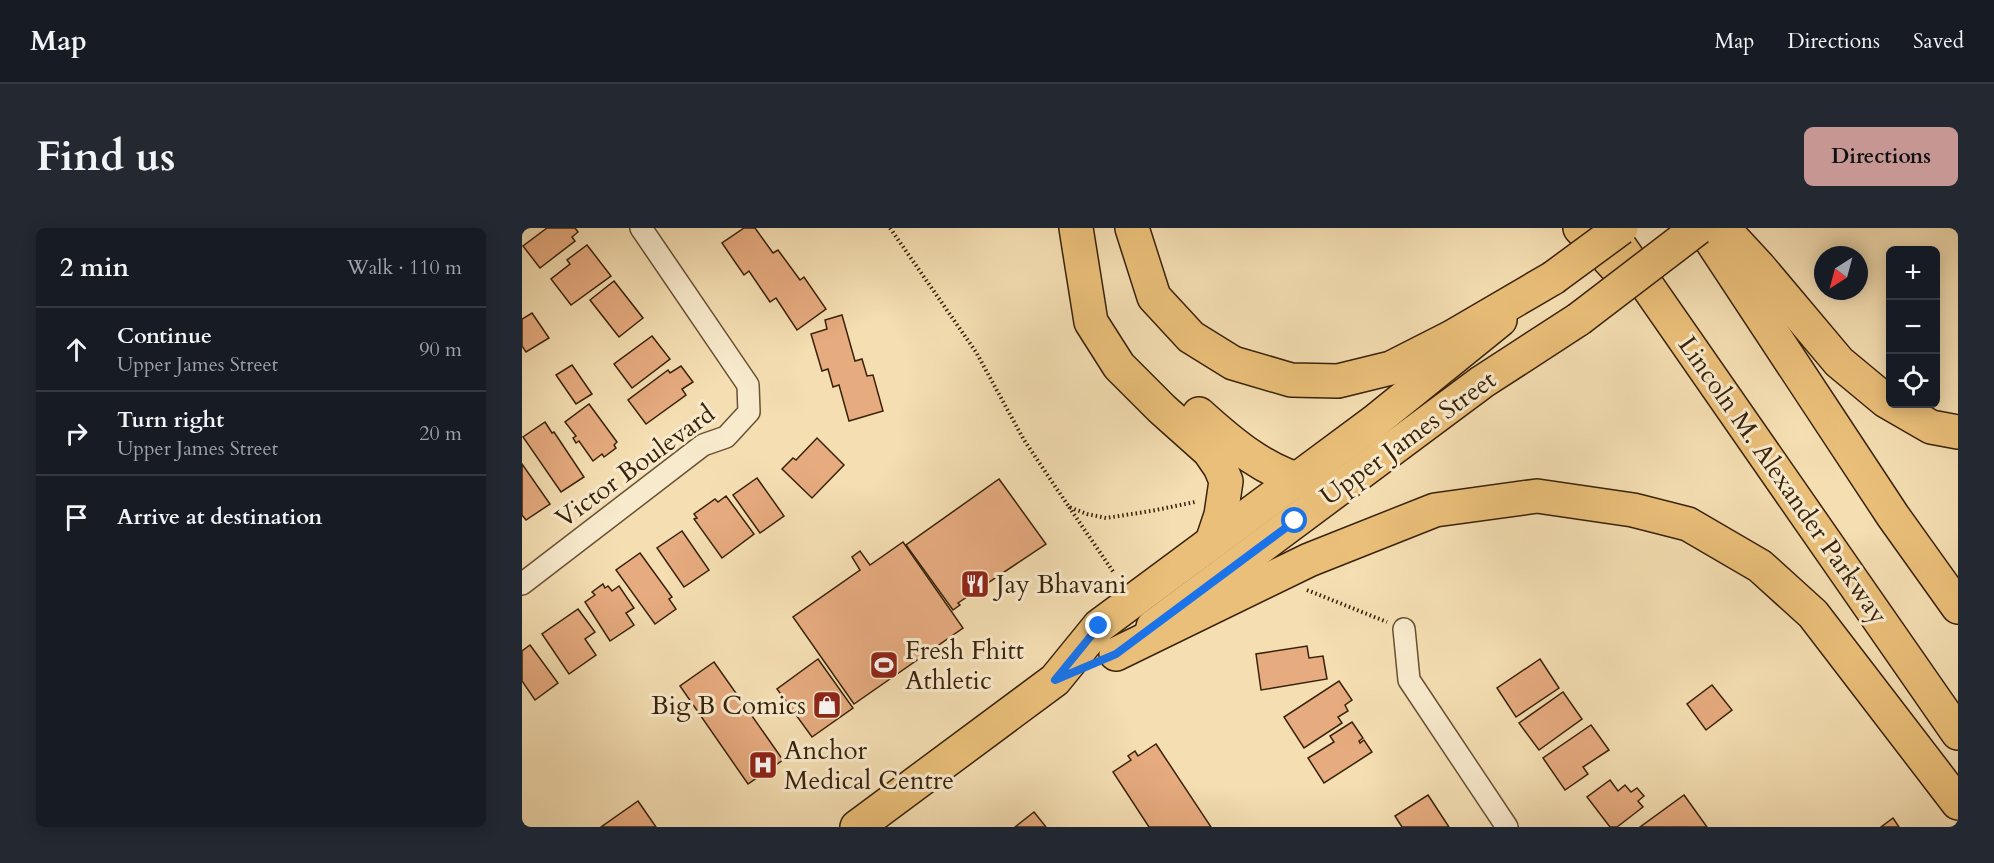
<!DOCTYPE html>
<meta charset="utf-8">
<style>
:root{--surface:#171b24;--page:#242831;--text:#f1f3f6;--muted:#9ea1a6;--line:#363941;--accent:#c59692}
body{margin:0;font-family:Cardo,serif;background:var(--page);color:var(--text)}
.controls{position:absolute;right:18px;top:18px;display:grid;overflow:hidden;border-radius:9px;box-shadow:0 3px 15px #0003}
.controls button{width:54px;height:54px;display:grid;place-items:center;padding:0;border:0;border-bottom:2px solid var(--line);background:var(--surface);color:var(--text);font:30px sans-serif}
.compass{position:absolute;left:1292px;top:18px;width:54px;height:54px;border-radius:50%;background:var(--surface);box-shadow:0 3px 15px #0003;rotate:216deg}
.stop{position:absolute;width:18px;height:18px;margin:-14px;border:4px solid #1a73e8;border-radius:50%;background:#fff}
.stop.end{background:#1a73e8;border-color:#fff;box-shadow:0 2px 6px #0008}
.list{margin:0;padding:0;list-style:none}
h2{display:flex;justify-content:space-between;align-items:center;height:78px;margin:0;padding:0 24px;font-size:26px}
h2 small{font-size:20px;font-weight:400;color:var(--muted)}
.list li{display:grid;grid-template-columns:39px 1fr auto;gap:18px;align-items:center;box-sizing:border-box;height:84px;padding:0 24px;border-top:2px solid var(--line)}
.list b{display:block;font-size:22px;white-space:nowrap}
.list p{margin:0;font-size:20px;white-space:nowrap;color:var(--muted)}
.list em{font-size:20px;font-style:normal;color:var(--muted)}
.icon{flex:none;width:33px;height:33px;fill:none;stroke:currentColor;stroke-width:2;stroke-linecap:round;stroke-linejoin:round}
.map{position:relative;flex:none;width:1436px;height:599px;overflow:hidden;border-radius:9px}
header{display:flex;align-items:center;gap:36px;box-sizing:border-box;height:84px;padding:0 30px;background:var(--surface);border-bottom:2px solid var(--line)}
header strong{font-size:28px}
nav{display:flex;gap:33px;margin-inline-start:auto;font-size:21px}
.intro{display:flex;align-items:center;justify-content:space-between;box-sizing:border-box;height:144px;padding:0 36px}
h1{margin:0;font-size:42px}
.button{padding:15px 27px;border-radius:9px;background:var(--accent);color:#111;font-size:21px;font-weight:700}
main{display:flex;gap:36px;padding:0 36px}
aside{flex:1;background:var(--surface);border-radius:9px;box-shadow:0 3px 15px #0003}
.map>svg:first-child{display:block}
.building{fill:#e6ab7f;stroke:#39220a;stroke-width:1.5}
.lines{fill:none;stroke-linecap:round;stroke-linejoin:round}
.minor-casing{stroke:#685134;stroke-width:24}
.primary-casing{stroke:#39220a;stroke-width:36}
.motorway-casing{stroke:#39220a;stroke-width:36}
.path{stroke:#39220a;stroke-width:4;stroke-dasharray:1.5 3;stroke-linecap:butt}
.minor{stroke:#f8eacd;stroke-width:21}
.primary{stroke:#eabf79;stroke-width:33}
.motorway{stroke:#eabf79;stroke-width:33}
.primary-bridge-casing{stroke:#39220a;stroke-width:36;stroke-linecap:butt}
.primary-bridge{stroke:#eabf79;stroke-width:33}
.route{stroke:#1a73e8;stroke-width:8}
.labels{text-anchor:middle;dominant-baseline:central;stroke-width:6;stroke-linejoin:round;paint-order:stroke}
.street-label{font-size:26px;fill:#39220a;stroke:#f8eacd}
.poi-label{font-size:26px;fill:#39220a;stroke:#f8eacd;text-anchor:start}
</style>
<header>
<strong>Map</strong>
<nav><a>Map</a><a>Directions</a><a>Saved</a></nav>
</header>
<div class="intro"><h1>Find us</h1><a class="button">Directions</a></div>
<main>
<aside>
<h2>2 min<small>Walk · 110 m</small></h2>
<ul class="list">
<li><svg class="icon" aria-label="ahead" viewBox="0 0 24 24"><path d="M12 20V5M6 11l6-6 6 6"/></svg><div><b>Continue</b><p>Upper James Street</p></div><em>90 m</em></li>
<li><svg class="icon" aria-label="right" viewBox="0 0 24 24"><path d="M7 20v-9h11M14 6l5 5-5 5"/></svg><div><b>Turn right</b><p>Upper James Street</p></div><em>20 m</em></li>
<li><svg class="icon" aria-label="arrive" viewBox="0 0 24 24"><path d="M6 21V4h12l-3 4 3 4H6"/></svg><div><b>Arrive at destination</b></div></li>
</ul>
</aside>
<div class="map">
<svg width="1436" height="599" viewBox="0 0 1436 599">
<rect width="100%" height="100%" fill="#f4deb2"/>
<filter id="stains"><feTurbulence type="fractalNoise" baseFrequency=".00333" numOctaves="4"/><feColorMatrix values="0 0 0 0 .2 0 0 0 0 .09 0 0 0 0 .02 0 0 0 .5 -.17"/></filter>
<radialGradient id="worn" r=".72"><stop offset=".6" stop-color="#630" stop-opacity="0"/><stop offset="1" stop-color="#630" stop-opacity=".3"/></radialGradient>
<g class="building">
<polygon points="25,0 53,0 56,4 50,9 53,13 18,40 1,18"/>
<polygon points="222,0 233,0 251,25 256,22 278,52 282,49 304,81 275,102 254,70 248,74 227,43 222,47 200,15"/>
<polygon points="65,17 89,48 49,77 29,51 48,36 45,32"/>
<polygon points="92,53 121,90 97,109 68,72"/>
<polygon points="10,85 27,110 4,124 0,118 0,91"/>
<polygon points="320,87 333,133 340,131 345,148 351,147 361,183 327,193 317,157 311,159 306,141 300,143 289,106 305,101 303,92"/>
<polygon points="130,108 148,131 110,160 92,136"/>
<polygon points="50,137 70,166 54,176 34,147"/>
<polygon points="159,138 171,154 160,161 164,167 124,196 106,172 146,142 148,145"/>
<polygon points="67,176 95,214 92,217 94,220 82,229 80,226 71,233 57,213 54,215 51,210 54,208 43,194"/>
<polygon points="23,194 30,205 32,204 62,249 39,264 1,209"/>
<polygon points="295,210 322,237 290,270 260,241 271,230 274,232"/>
<polygon points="0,236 28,276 4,292 0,287"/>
<polygon points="235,250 262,288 238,305 211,267"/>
<polygon points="477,251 524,316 436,375 438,377 431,382 384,317"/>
<polygon points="204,268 232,306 200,330 172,291 175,290 172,286 193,271 196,274"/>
<polygon points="160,303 187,342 162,359 135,320"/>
<polygon points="381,314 441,400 332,476 271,389 338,342 330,329 338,323 348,337"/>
<polygon points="118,325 150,369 147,371 154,381 133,396 94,342"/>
<polygon points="81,356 83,360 86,358 90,363 97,358 112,380 104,385 112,397 88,413 63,374 73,367 70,364"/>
<polygon points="56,381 73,404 63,411 74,427 47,446 20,406"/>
<polygon points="8,417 36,455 13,472 0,453 0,423"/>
<polygon points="785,418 787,430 801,428 805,451 739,462 734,426"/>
<polygon points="296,431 331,480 290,509 255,461"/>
<polygon points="1018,431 1037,460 994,489 975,460"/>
<polygon points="192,434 261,532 226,556 158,458"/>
<polygon points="817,453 830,472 823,477 826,483 816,489 820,495 782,520 762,489"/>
<polygon points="1190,457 1210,482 1184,502 1165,476"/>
<polygon points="1041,464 1060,491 1017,522 997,495"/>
<polygon points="830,494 841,510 837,513 838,515 842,512 850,524 802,555 786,530 812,514 808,508"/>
<polygon points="1069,497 1087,522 1061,539 1066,546 1043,562 1021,530"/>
<polygon points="634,516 689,599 627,599 591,544 609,532 606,528 613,523 616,528"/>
<polygon points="1088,552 1096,563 1103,557 1109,564 1115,560 1122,568 1116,573 1121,579 1095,599 1088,599 1065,569"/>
<polygon points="906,567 927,599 880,599 873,588"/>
<polygon points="1162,567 1185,599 1118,599"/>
<polygon points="116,573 134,599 79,599"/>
<polygon points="512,584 524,599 493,599"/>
<polygon points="1371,590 1377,599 1359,599"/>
</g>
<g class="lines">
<g class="minor-casing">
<g id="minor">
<polyline points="0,356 181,217 204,209 227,184 226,157 119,0"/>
<polyline points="882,401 887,452 985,599"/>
</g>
</g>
<g class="primary-casing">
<g id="primary">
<polyline points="631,399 960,154 1057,91"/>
<polyline points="335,599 533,452 577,398 852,194 978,92"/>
</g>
</g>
<g class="motorway-casing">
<g id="motorway">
<polyline points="554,0 569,94 597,138 640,181 687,223 698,239 704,253 699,287 690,314"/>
<polyline points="610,0 632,69 669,109 711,135 769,152 816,153 869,140 930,109 1031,50"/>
<polyline points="1058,0 1093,38"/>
<polyline points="1085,0 1436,505"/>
<polyline points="1181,0 1371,288 1436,379"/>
<polyline points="1201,0 1237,39 1317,134 1364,173 1409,199 1436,204"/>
<path d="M677 186C709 215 745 246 789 255 799 257 811 257 822 258"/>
<polyline points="594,426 787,332 913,282 1015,268 1111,282 1166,296 1238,338 1291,386 1436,575"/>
</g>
</g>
<g class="path">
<polyline points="368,0 454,124 502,212 547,279 565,286 584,290 629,283 673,274"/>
<polyline points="547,279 592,345"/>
<polyline points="785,362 865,394"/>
</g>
<use href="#minor" class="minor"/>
<use href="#primary" class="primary"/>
<use href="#motorway" class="motorway"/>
<g class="primary-bridge-casing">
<g id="primary-bridge">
<polyline points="1031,50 1099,0"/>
<polyline points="1057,91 1176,0"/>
</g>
</g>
<use href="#primary-bridge" class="primary-bridge"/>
</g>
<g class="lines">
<polyline class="route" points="577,398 533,452 594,426 773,293"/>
</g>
<defs>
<g id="restaurant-square" transform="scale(1.5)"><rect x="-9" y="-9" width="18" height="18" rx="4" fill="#8f2418" stroke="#f8eacd"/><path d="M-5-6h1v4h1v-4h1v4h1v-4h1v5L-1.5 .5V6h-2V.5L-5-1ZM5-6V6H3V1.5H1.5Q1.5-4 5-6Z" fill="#fff"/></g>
<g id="stadium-square" transform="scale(1.5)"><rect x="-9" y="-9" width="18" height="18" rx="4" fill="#8f2418" stroke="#f8eacd"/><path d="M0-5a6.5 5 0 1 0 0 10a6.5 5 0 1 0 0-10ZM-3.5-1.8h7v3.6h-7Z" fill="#fff"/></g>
<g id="shop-square" transform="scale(1.5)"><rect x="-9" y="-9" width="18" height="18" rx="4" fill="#8f2418" stroke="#f8eacd"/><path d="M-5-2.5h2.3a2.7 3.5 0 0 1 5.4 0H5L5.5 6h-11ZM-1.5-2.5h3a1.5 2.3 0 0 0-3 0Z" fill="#fff"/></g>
<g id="hospital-square" transform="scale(1.5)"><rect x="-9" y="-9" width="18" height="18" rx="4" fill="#8f2418" stroke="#f8eacd"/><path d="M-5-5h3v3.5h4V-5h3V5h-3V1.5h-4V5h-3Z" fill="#fff"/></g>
</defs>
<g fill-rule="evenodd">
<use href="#restaurant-square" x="453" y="356"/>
<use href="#stadium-square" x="362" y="437"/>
<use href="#shop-square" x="305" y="477"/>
<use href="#hospital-square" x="241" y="537"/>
</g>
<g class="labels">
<g class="street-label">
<text transform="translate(886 210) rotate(-36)">Upper James Street</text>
<text transform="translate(113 238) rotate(-36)">Victor Boulevard</text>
<text transform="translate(1261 252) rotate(55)">Lincoln M. Alexander Parkway</text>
</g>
<g class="poi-label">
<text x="474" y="356">Jay Bhavani</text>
<text x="383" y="422">Fresh Fhitt<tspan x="383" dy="30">Athletic</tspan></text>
<text x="284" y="477" text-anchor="end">Big B Comics</text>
<text x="262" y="522">Anchor<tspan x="262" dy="30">Medical Centre</tspan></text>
</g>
</g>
<rect width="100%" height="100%" filter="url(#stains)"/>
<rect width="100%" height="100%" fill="url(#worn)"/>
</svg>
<div class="controls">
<button>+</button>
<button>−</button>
<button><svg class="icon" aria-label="locate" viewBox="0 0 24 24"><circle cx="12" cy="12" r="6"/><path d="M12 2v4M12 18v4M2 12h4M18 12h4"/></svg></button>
</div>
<svg class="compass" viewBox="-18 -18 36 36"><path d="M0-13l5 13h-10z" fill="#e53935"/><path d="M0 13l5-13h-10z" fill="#9ea1a6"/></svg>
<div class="stop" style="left:773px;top:293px"></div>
<div class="stop end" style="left:577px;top:398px"></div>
</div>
</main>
